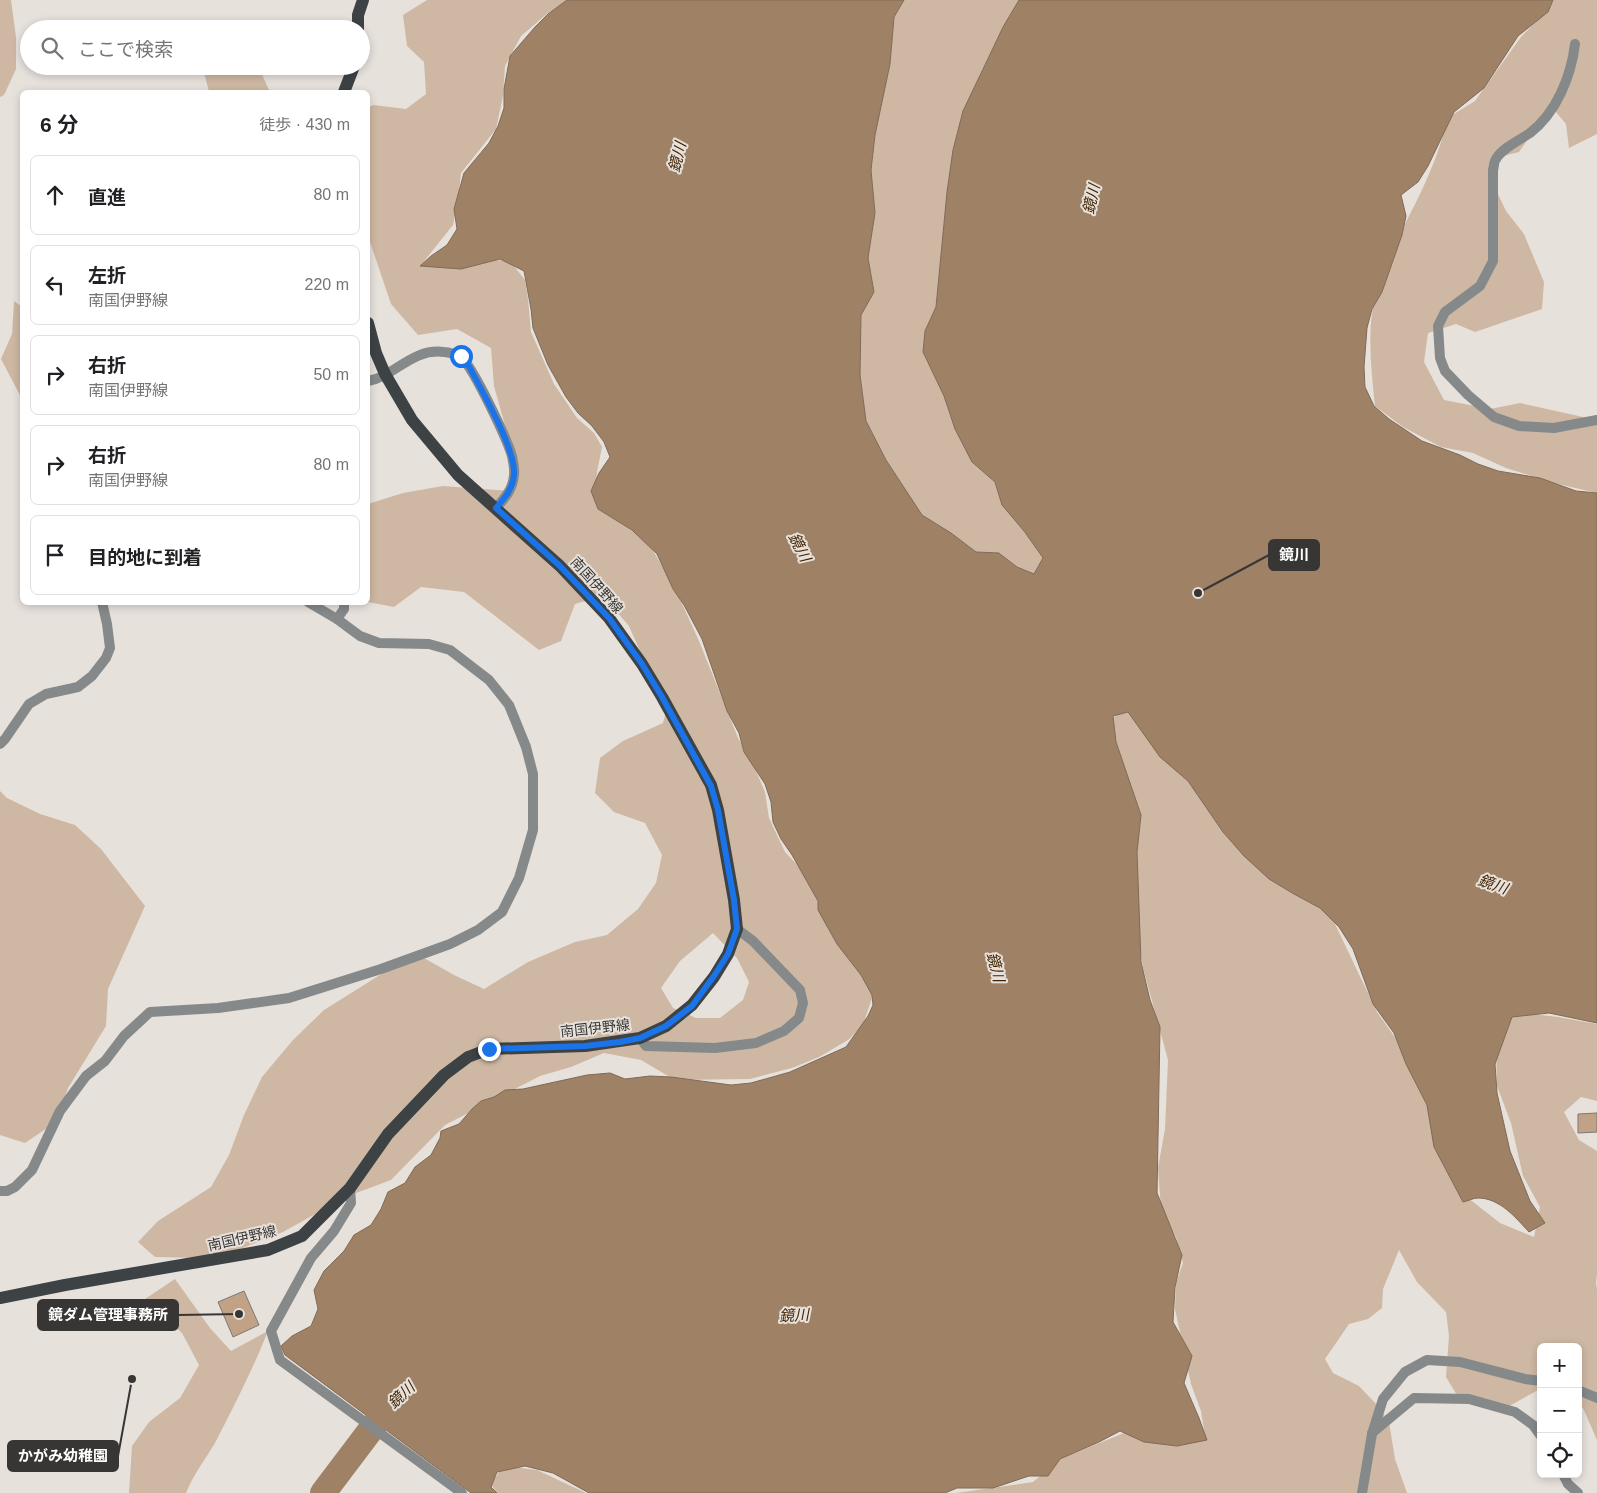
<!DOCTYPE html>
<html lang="ja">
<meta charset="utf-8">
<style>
:root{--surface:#fff;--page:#f2f2f2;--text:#202124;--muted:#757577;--line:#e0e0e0}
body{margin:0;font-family:Helvetica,"Noto Sans JP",sans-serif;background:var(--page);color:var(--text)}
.controls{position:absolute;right:15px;bottom:15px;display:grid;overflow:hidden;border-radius:8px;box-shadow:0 2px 8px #0003}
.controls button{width:45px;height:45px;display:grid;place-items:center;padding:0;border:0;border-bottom:1px solid var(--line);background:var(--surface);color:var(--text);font:25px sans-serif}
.stop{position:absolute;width:15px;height:15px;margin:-11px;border:4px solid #1a73e8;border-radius:50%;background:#fff}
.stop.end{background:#1a73e8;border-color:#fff;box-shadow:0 1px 5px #0008}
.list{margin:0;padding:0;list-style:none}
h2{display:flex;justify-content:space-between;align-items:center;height:65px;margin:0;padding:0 20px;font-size:21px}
h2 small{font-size:16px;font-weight:400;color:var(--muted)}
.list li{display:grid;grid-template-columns:32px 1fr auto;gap:15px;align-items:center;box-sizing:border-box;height:80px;margin:0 10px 10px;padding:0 10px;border:1px solid var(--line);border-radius:8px}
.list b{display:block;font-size:19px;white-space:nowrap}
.list p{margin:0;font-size:16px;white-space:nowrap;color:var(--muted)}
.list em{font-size:16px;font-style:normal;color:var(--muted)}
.icon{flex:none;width:28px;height:28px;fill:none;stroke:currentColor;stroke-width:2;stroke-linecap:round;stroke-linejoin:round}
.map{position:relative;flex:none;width:1597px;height:1493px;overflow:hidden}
.search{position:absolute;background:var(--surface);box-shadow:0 2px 8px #0003;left:20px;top:20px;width:350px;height:55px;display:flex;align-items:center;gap:12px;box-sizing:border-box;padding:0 18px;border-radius:28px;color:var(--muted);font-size:19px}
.panel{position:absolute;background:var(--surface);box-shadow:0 2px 8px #0003;left:20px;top:90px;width:350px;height:515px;border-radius:8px}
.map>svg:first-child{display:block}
.green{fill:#ceb8a3;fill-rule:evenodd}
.water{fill:#9f8166;stroke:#806a57}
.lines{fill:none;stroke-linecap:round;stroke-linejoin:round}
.river{stroke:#9f8166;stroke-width:26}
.building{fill:#c1a286;stroke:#7d7873}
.minor{stroke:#86898a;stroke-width:10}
.primary{stroke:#3d4244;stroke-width:12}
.route{stroke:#1a73e8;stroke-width:6}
.labels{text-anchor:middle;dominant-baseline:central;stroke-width:4;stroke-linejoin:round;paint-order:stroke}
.street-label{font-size:14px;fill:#383634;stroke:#e7e1dc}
.water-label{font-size:15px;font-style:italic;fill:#442500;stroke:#e7e1dc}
.leader{fill:none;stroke:#383634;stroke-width:2}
.callout-dot{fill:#383634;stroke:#e7e1dc;stroke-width:2}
.callout{fill:#383634;stroke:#383634;stroke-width:2}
.callout-label{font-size:15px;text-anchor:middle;font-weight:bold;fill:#fff}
</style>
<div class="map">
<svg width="1597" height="1493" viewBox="0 0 1597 1493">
<rect width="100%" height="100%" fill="#e7e1dc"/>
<g class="green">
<polygon points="0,0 11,0 16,37 16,69 4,95 0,97"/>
<path d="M427 0H570L548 13 521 36 505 66 503 96 496 129 461 173 458 199 453 225 421 265 481 259 510 261 525 280 528 299 531 332 554 384 577 418 594 433 602 447 597 472 595 503 635 532 652 549 674 586 699 641 738 738 752 762 765 792 769 818 785 852 803 871 834 930 864 967 873 995 863 1025 848 1040 819 1057 792 1068 750 1079 675 1080 641 1060 604 1053 571 1067 540 1076 445 1125 391 1180 348 1196 283 1232 238 1250 203 1258 155 1257 138 1242 158 1221 211 1187 229 1155 244 1115 262 1077 293 1040 324 1010 415 953 454 975 484 989 528 962 575 942 607 935 638 909 656 883 662 855 645 823 614 812 595 793 600 758 623 741 663 723 669 700 646 665 629 626 603 596 575 604 561 641 539 650 464 592 421 587 394 607 368 602V504L403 493 443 486 510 491 508 436 494 386 491 348 457 329 418 335 391 304 368 236V108L373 105 406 109 426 94 424 62 407 46 403 15ZM713 933 737 958 749 982 743 1000 720 1018H696L673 1008 661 988 680 961Z"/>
<polygon points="904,0 1019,0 1003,27 981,72 953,150 947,192 936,307 925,331 923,352 944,396 955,429 972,462 995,482 1002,505 1024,531 1043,559 1034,574 1017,567 1000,553 976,552 951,533 922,515 886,460 866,421 860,375 861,315 874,292 868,258 875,213 871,170 875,135 890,64 894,17"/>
<path d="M1550 0H1597V134L1569 148 1566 124 1551 106 1519 152 1495 158 1489 175 1506 211 1524 234 1544 282 1542 309 1475 332 1456 324 1428 333 1424 362 1444 400 1490 409 1520 403 1597 420V493L1558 484 1506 468 1473 453 1441 447 1403 427 1375 406C1371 368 1366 326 1377 289 1389 250 1413 212 1429 174 1437 156 1443 136 1449 117L1475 101 1521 37 1545 12Z"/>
<polygon points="197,66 258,66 270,92 209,92 204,72"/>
<polygon points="14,301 22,307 22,399 1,359 12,334"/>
<polygon points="1124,709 1150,730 1326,905 1377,1012 1404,1050 1433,1110 1463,1194 1500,1223 1534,1237 1540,1207 1523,1176 1511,1123 1497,1086 1496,1047 1515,1012 1558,1017 1597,1024 1597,1101 1581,1097 1564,1112 1579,1140 1597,1151 1597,1274 1596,1283 1597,1289 1597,1440 1583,1408 1578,1404 1578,1347 1541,1347 1541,1390 1538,1390 1504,1409 1461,1402 1446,1377 1449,1336 1446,1312 1417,1282 1399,1250 1383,1289 1382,1308 1368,1319 1349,1324 1325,1359 1333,1373 1359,1386 1377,1405 1389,1422 1395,1459 1407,1493 956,1493 1033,1482 1060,1459 1129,1431 1205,1436 1201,1411 1191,1384 1175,1309 1176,1283 1183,1263 1176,1237 1161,1209 1158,1168 1165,1129 1168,1060 1143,968 1106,724"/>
<polygon points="0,791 7,798 40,814 75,825 101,849 145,906 108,989 106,1026 68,1088 56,1122 25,1143 0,1135"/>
<path d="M175 1279 210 1328 231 1351 268 1331C253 1369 234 1406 215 1443 205 1460 193 1475 186 1493H129L132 1446 149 1422 180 1398 199 1365 182 1333 145 1299Z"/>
<polygon points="503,1466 537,1470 586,1493 497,1493 491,1484"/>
</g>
<path class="water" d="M567 0H904L894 17 890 64 875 135 871 170 875 213 868 258 874 292 861 315 860 375 866 421 886 460 922 515 951 533 976 552 999 553 1017 567 1034 574 1043 558 1024 531 1002 505 995 482 972 462 955 429 944 396 923 352 925 331 936 307 947 192 953 150 963 111 1003 27 1019 0H1553L1548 12 1518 36 1484 88 1454 112 1428 166 1418 182 1401 195 1406 216 1402 235 1382 292 1372 309 1367 328 1364 367 1365 387 1374 406 1389 419 1422 441 1460 455 1478 464 1498 471 1540 478 1576 491 1597 493V1023L1549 1013 1512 1017 1495 1064 1497 1093 1510 1151 1530 1201 1545 1223 1529 1232C1516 1218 1500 1198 1478 1198 1473 1198 1468 1201 1463 1202L1434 1147 1427 1105 1406 1064 1394 1033 1373 1004 1353 949 1339 927 1320 908 1294 894 1269 879 1244 856 1223 832 1188 781 1160 757 1128 712 1113 716 1116 742 1141 815 1137 852 1141 962 1150 1000 1160 1027 1157 1193 1182 1255 1175 1287 1173 1322 1192 1356 1184 1383 1199 1418 1207 1440 1177 1446 1144 1442 1120 1431 1099 1442 1060 1459 1048 1476H1029L993 1488H957L945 1493H589L553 1473 525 1466 497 1472 491 1487 497 1493H471L285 1355 281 1346 292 1336 311 1326 318 1309 314 1290 324 1271 344 1251 354 1235 371 1225 381 1209 388 1192 405 1183 415 1167 431 1155 440 1138 441 1131 459 1124 472 1109 481 1101 494 1097 505 1090 523 1089 587 1075 610 1073 625 1079 650 1076 671 1077 731 1085 751 1083 790 1072 846 1047 868 1016 873 1005 872 995 861 975 837 944 818 910V901L792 855 781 839 773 822 771 802 765 784 744 752 739 733 727 711 702 639 684 605 673 589 657 554 632 530 598 509 591 491 599 473 610 457 604 442 592 426 578 413 566 397 548 365 533 328 531 309 524 271 500 259 461 269 420 266 431 256 447 245 457 229 454 209 464 173 489 143 498 126 504 108V89L510 56 535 27 548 14Z"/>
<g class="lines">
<polyline class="river" points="323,1493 391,1403"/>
</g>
<g class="building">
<polygon points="1597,1113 1597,1132 1578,1133 1578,1114"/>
<polygon points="244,1291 259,1325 233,1337 218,1302"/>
</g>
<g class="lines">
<g class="minor">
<path d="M1575 44C1571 77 1556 113 1530 133 1520 140 1502 148 1496 159 1494 161 1494 167 1493 170V261L1480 286 1445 312 1438 326 1440 358 1445 371 1468 395 1494 417 1519 426 1554 428 1597 420"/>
<path d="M368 381C396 376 411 348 444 352 449 352 458 355 462 358 474 369 507 439 512 456 513 462 515 470 514 475 513 489 505 498 496 508"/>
<polyline points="337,619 344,609 344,602"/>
<polyline points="0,744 5,739 29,704 46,694 78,687 92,676 106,658 110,648 107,624 102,602"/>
<polyline points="640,1038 646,1046 715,1048 756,1043 784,1031 799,1018 803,1003 800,990 753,941 737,929"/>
<polyline points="350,1188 351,1203 334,1231 311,1258 271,1331 280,1360 462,1493"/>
<polyline points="0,1191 7,1191 15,1187 32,1170 60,1111 86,1076 105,1061 124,1036 150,1012 218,1008 289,998 381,969 450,944 478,930 502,912 519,878 533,830 533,774 526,747 509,705 489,680 450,650 429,644 379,643 360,636 337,619 308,602"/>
<polyline points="1578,1390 1597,1398"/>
<polyline points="1372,1433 1414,1398 1469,1399 1515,1412 1533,1425 1541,1436"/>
<polyline points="1563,1474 1568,1484 1578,1493"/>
<polyline points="1362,1493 1372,1434 1383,1399 1405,1372 1427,1360 1460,1362 1525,1379 1541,1381"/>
</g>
<g class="primary">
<polyline points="358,29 358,15 363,0"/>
<polyline points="344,92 354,66"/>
<polyline points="0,1298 65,1285 268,1250 302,1236 350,1188 388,1134 444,1075 468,1057 489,1049 585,1046 640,1038 666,1026 692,1005 714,977 728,954 737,929 734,900 718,810 711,785 662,697 642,664 609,618 560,566 458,475 412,420 385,374 376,353 368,323"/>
</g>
</g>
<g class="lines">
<path class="route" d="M461 356 470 368C482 392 516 449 514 475 513 488 505 498 496 508L560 566 609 618 642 664 662 697 711 786 718 810 734 900 737 929 728 954 714 976 692 1006 666 1026 640 1038 620 1042 585 1046 489 1049"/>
</g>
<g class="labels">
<g class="street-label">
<text transform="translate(597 585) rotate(48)">南国伊野線</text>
<text transform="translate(595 1028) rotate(-6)">南国伊野線</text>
<text transform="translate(242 1238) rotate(-13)">南国伊野線</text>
</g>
<g class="water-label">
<text transform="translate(677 157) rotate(-76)">鏡川</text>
<text transform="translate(1091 199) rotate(-78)">鏡川</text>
<text transform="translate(800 547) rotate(63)">鏡川</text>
<text transform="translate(1493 884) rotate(19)">鏡川</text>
<text transform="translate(996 967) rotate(76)">鏡川</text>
<text transform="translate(794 1315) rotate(-3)">鏡川</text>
<text transform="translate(401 1395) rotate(-43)">鏡川</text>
</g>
</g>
<path class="leader" d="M1198 593L1269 555M239 1314L178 1315M132 1379L118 1456"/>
<g class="callout-dot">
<circle cx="1198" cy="593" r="5"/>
<circle cx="239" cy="1314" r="5"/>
<circle cx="132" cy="1379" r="5"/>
</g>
<g class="callout">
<rect x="1269" y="540" width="50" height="30" rx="5"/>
<rect x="38" y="1300" width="140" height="30" rx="5"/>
<rect x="8" y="1441" width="110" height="30" rx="5"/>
</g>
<g class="callout-label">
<text x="1294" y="560">鏡川</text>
<text x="108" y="1320">鏡ダム管理事務所</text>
<text x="63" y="1461">かがみ幼稚園</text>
</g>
</svg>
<div class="controls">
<button>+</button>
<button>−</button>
<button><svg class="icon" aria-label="locate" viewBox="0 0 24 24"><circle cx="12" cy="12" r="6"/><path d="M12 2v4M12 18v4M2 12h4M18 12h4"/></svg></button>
</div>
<div class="stop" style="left:461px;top:356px"></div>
<div class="stop end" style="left:489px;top:1049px"></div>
<div class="search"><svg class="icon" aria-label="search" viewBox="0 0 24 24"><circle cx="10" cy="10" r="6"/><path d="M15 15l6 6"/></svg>ここで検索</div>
<section class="panel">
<h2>6 分<small>徒歩 · 430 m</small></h2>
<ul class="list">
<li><svg class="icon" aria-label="ahead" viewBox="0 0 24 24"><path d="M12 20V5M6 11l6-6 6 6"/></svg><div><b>直進</b></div><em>80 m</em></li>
<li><svg class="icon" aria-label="left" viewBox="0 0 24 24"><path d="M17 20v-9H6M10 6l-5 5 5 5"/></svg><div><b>左折</b><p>南国伊野線</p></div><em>220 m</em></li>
<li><svg class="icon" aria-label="right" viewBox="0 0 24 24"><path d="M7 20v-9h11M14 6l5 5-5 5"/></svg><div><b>右折</b><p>南国伊野線</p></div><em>50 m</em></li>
<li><svg class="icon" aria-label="right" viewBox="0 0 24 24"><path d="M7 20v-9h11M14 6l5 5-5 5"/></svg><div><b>右折</b><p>南国伊野線</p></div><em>80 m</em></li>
<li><svg class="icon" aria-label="arrive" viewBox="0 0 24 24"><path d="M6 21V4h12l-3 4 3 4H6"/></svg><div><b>目的地に到着</b></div></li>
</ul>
</section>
</div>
